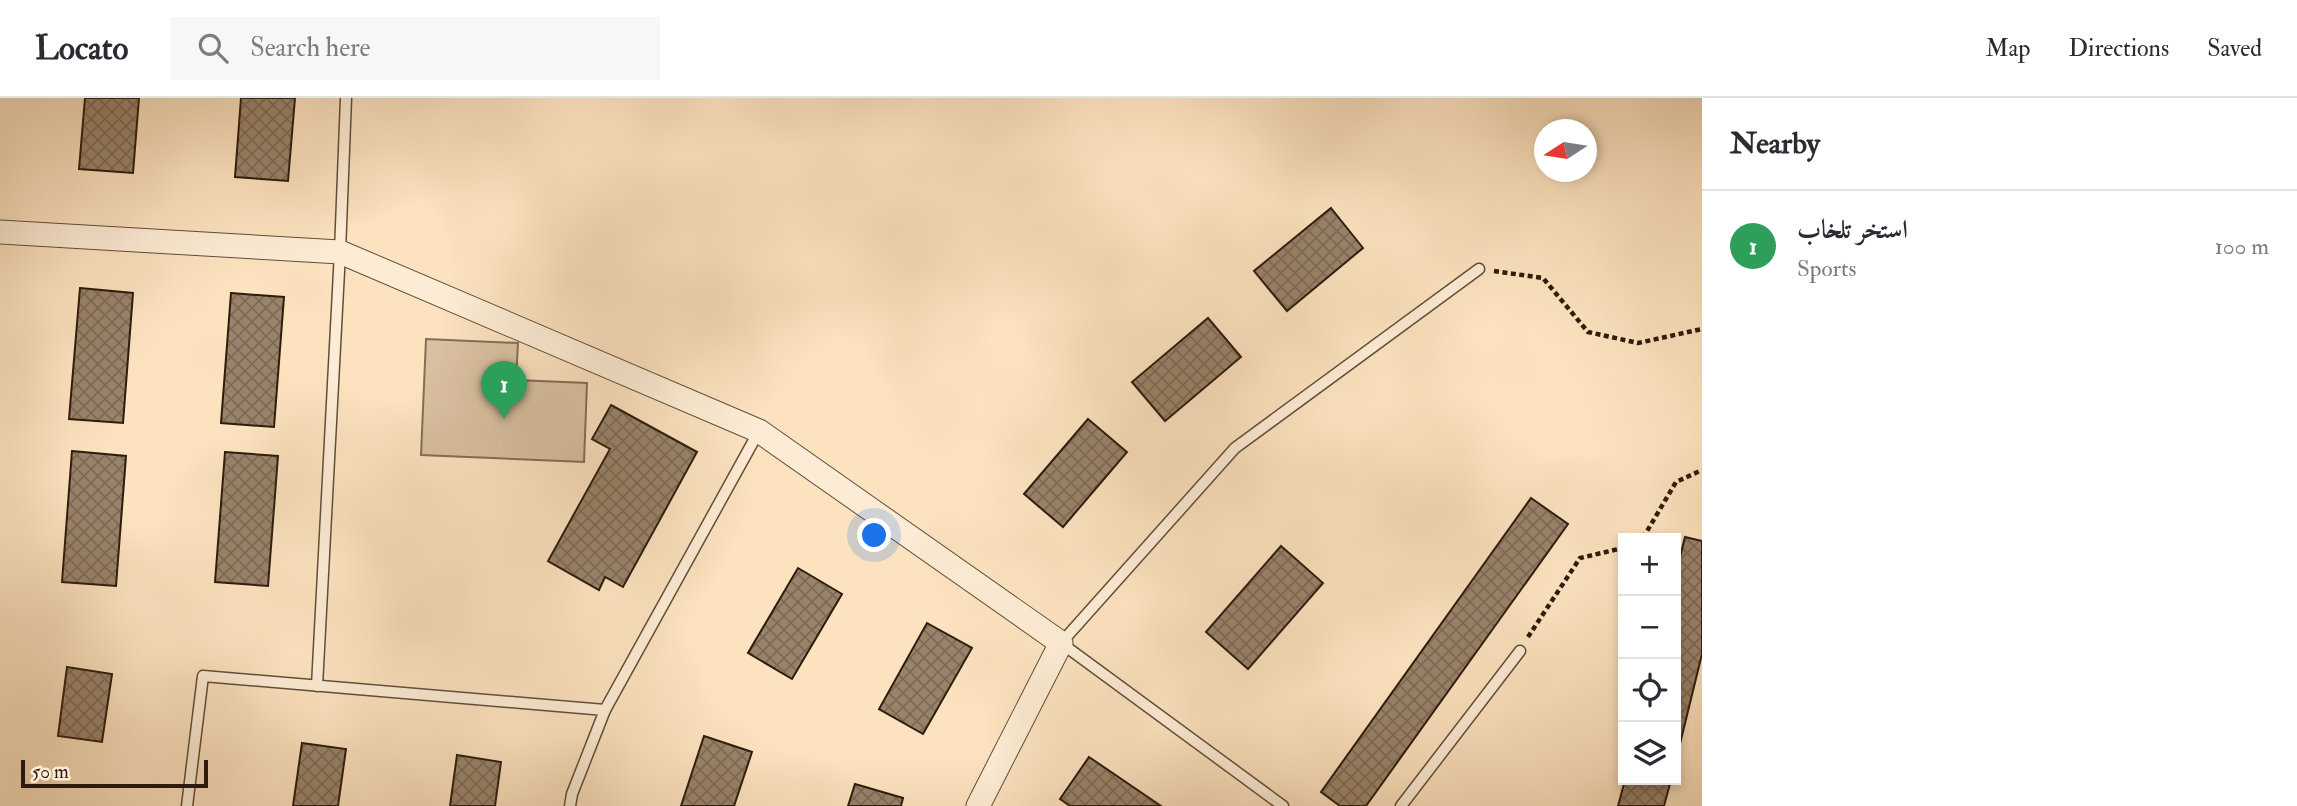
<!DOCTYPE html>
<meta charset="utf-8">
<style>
:root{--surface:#fff;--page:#f7f7f7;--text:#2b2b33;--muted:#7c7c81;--line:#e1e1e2;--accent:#8f2418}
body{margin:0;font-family:"IM FELL Double Pica",Amiri,serif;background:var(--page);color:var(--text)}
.controls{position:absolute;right:21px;bottom:21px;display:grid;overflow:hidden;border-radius:0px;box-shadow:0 4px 10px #0003}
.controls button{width:63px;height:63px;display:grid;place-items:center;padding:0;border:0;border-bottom:2px solid var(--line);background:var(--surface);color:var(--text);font:35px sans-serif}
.compass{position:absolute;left:1534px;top:21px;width:63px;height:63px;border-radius:50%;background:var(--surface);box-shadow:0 4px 10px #0003;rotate:258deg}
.scale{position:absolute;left:21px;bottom:18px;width:187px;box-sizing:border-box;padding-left:7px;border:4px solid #2d1c0d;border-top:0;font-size:19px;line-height:24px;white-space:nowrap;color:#2d1c0d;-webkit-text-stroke:5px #fdecd5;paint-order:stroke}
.you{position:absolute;left:875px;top:438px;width:24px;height:24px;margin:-18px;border:5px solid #fff;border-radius:50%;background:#1a73e8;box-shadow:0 0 0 10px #1a73e833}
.badge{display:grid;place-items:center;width:46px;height:46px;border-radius:50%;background:var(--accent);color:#fff;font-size:23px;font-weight:700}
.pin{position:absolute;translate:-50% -58px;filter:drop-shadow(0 2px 4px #0008)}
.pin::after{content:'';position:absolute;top:37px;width:24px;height:21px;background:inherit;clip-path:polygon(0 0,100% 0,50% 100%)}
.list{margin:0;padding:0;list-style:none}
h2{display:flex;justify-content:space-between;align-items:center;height:91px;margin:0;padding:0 28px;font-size:30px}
h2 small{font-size:23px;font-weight:400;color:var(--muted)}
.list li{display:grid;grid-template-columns:46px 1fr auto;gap:21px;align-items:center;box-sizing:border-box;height:112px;padding:0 28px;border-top:2px solid var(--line)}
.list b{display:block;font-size:26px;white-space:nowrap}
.list p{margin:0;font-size:23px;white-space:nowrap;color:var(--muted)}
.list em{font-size:23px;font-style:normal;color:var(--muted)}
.icon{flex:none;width:38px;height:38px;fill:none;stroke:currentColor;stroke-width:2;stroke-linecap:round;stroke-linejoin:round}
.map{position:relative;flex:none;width:1702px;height:708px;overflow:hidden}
header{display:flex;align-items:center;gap:42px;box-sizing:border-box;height:98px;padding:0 35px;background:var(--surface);border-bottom:2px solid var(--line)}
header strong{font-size:33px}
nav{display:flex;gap:38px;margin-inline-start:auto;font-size:24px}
.search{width:490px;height:63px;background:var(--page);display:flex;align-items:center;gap:18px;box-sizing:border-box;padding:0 24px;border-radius:0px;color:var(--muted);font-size:26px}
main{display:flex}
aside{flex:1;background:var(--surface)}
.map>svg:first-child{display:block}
.pitch{fill:#d9c0a1;stroke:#836e57;stroke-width:2}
.building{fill:url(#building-cross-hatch);stroke:#2d1c0d;stroke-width:2}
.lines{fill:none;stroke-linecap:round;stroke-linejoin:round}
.lane-casing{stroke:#614e3a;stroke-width:13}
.street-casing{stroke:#614e3a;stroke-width:25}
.path{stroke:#2d1c0d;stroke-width:4.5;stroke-dasharray:5 3.5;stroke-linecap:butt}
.lane{stroke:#fdecd5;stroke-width:10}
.street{stroke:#fdecd5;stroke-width:23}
</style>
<header>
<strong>Locato</strong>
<div class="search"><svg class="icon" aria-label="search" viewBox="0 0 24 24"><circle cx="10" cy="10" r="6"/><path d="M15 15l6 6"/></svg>Search here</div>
<nav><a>Map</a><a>Directions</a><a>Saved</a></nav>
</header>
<main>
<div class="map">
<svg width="1702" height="708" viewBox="0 0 1702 708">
<defs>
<pattern id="building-cross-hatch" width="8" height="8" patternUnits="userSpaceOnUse" patternTransform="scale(1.75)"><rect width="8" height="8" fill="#99836a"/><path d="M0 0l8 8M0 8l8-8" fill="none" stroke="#7d6a56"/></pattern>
</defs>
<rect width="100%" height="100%" fill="#fce2bf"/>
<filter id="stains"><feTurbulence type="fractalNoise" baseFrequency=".00286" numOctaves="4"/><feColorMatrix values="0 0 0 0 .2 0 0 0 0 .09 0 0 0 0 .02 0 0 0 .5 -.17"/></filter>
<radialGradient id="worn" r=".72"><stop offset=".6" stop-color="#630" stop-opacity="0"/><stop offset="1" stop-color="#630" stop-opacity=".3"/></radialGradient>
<polygon class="pitch" points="426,241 518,245 516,282 587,285 584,364 421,357"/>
<g class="building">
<polygon points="85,0 139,0 133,75 79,71"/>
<polygon points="241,0 295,0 288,83 235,79"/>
<polygon points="1331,110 1363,150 1287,213 1254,173"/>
<polygon points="80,190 133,195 123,325 69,321"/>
<polygon points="231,195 284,199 274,329 221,325"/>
<polygon points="1208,220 1241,259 1165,323 1132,284"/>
<polygon points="611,307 697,354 623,489 605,479 599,492 548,463 610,351 592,341"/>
<polygon points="1088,321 1127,354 1063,429 1024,396"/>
<polygon points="72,353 126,358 116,488 62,484"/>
<polygon points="225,354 278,358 268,488 215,484"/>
<polygon points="1531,400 1568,426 1366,708 1340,708 1321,694"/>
<polygon points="1685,439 1702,443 1702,556 1676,662 1676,475"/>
<polygon points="1281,448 1323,485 1248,571 1206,534"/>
<polygon points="798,470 842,496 792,581 748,555"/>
<polygon points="927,525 972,550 923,636 879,611"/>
<polygon points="67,569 112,576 102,644 58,638"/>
<polygon points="704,638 752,654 734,708 681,708"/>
<polygon points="302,645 346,651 338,708 293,708"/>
<polygon points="457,657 501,664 495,708 450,708"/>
<polygon points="1089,659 1161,708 1070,708 1060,701"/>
<polygon points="1625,682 1671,682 1664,708 1618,708"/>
<polygon points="855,686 903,700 901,708 848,708"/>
</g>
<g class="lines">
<g class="lane-casing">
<g id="lane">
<polyline points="317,588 340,154 346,0"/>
<polyline points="605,612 759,333"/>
<polyline points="187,708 203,578 605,612 572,696 570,708"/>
<polyline points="1283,708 1061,545 1235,350 1479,171"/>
<polyline points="1401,708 1520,553"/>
</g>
</g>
<g class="street-casing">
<polyline id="street" points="0,134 340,154 759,333 1061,545 978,708"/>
</g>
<g class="path">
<polyline points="1494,173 1543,180 1588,234 1638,245 1702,231"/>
<polyline points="1643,440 1676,384 1702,372"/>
<polyline points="1528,539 1580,460 1623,450"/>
</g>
<use href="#lane" class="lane"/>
<use href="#street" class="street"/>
</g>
<rect width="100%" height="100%" filter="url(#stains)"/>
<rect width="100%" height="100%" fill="url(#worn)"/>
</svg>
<div class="controls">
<button>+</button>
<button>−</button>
<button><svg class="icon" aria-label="locate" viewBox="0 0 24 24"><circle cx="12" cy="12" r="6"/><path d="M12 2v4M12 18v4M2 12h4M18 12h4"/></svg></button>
<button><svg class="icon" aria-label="layers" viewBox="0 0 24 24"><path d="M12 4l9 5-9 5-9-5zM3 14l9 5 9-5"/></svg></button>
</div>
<svg class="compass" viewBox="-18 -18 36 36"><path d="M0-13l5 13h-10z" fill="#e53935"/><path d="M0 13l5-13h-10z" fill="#7c7c81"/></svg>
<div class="scale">50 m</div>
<div class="you"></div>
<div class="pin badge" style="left:504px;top:321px;background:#2e9e5b">1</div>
</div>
<aside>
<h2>Nearby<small></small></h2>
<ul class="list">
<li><span class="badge" style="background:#2e9e5b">1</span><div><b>استخر تلخاب</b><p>Sports</p></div><em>100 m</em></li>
</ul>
</aside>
</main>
